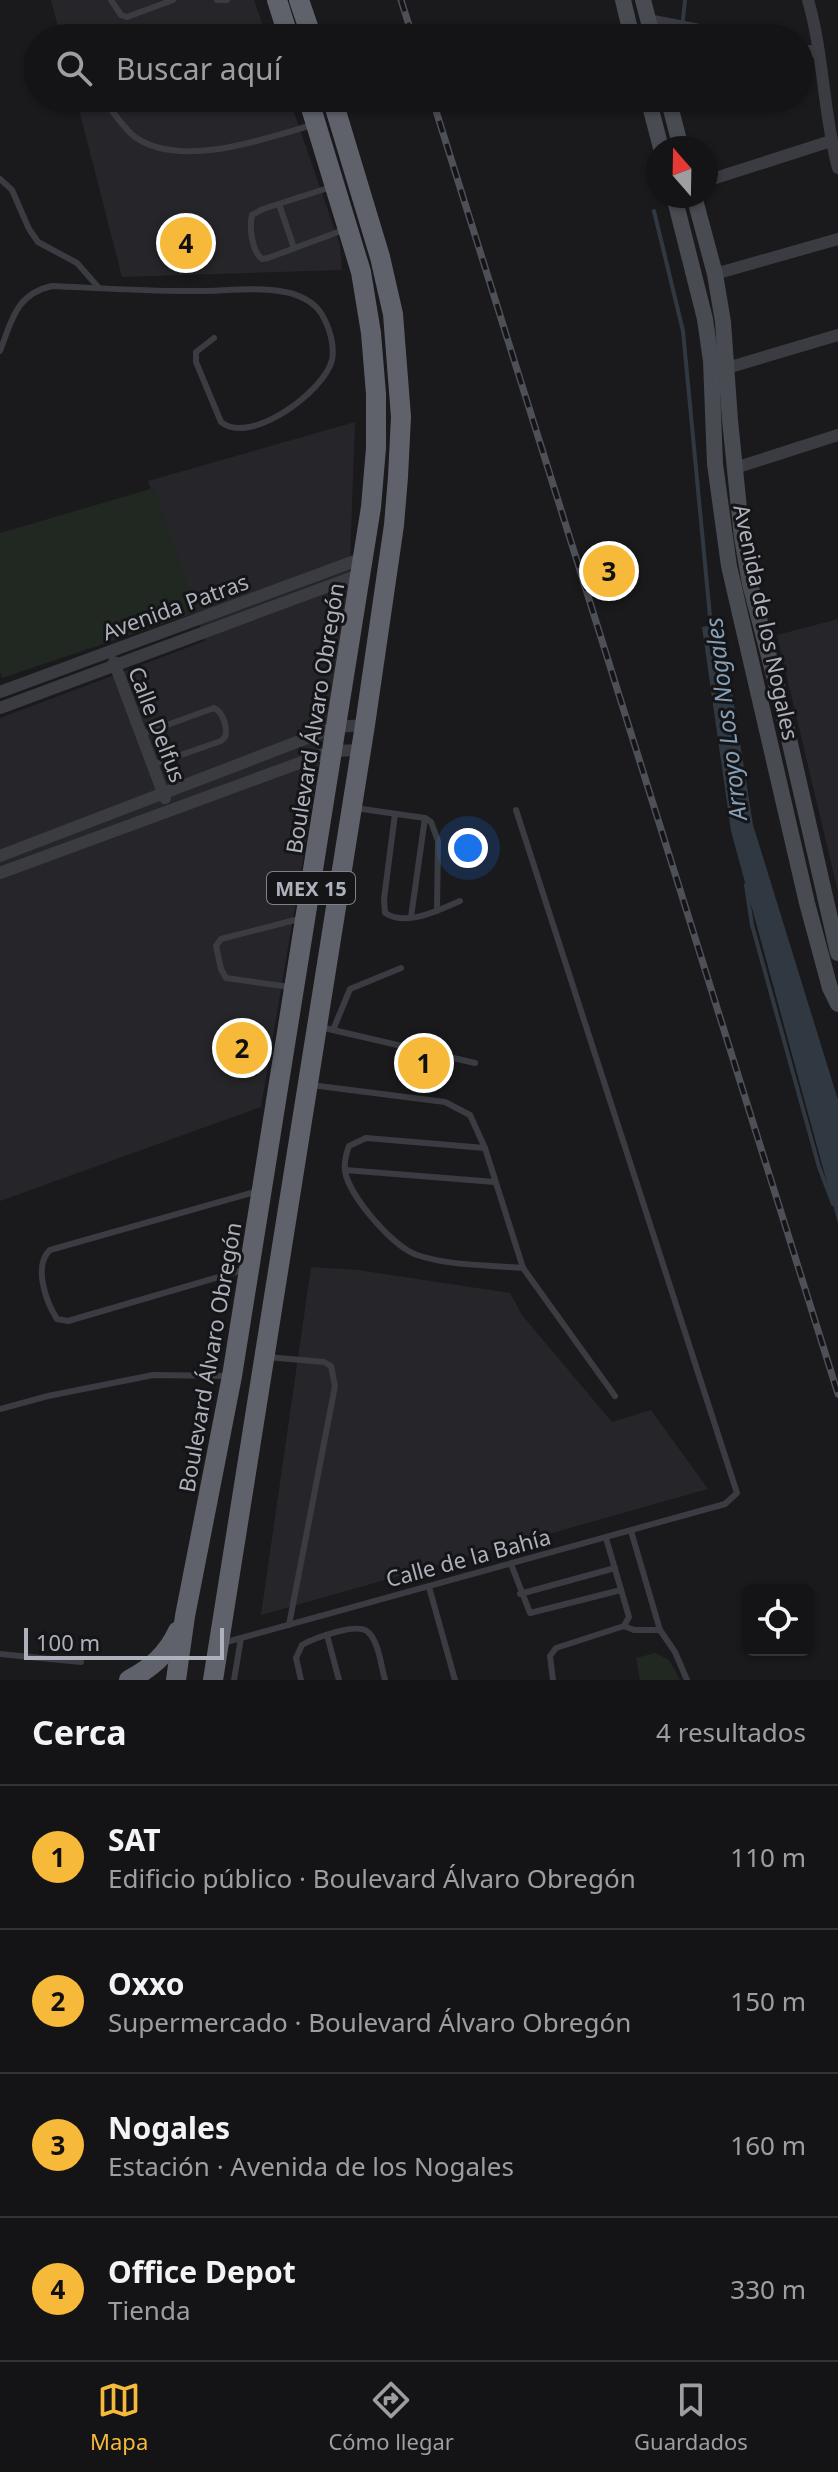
<!DOCTYPE html>
<html lang="es">
<meta charset="utf-8">
<style>
:root{--surface:#141416;--page:#1d1d1f;--text:#f1f3f6;--muted:#9d9ea1;--line:#333335;--accent:#f6b939}
body{margin:0;font-family:"Noto Sans",sans-serif;background:var(--page);color:var(--text)}
.controls{position:absolute;right:24px;bottom:24px;display:grid;overflow:hidden;border-radius:12px;box-shadow:0 2px 6px #0004}
.controls button{width:72px;height:72px;display:grid;place-items:center;padding:0;border:0;border-bottom:2px solid var(--line);background:var(--surface);color:var(--text);font:40px sans-serif}
.compass{position:absolute;left:646px;top:136px;width:72px;height:72px;border-radius:50%;background:var(--surface);box-shadow:0 2px 6px #0004;rotate:340deg}
.scale{position:absolute;left:24px;bottom:20px;width:200px;box-sizing:border-box;padding-left:8px;border:4px solid #adb1bc;border-top:0;font-size:22px;line-height:28px;white-space:nowrap;color:#adb1bc;-webkit-text-stroke:6px #151518;paint-order:stroke}
.you{position:absolute;left:468px;top:848px;width:28px;height:28px;margin:-20px;border:6px solid #fff;border-radius:50%;background:#1a73e8;box-shadow:0 0 0 12px #1a73e833}
.badge{display:grid;place-items:center;width:52px;height:52px;border-radius:50%;background:var(--accent);color:#111;font-size:26px;font-weight:700}
.pin{position:absolute;translate:-50% -50%;border:4px solid #fff;box-shadow:0 2px 8px #0006}
.list{margin:0;padding:0;list-style:none}
h2{display:flex;justify-content:space-between;align-items:center;height:104px;margin:0;padding:0 32px;font-size:34px}
h2 small{font-size:26px;font-weight:400;color:var(--muted)}
.list li{display:grid;grid-template-columns:52px 1fr auto;gap:24px;align-items:center;box-sizing:border-box;height:144px;padding:0 32px;border-top:2px solid var(--line)}
.list b{display:block;font-size:30px;white-space:nowrap}
.list p{margin:0;font-size:26px;white-space:nowrap;color:var(--muted)}
.list em{font-size:26px;font-style:normal;color:var(--muted)}
.icon{flex:none;width:44px;height:44px;fill:none;stroke:currentColor;stroke-width:2;stroke-linecap:round;stroke-linejoin:round}
.map{position:relative;flex:none;width:838px;height:1680px;overflow:hidden}
.search{position:absolute;background:var(--surface);box-shadow:0 2px 6px #0004;left:24px;right:24px;top:24px;height:88px;display:flex;align-items:center;gap:20px;box-sizing:border-box;padding:0 28px;border-radius:44px;color:var(--muted);font-size:30px}
.sheet{height:680px;background:var(--surface)}
nav{display:flex;justify-content:space-around;align-items:center;box-sizing:border-box;height:112px;border-top:2px solid var(--line);background:var(--surface);font-size:22px;color:var(--muted)}
nav a{display:grid;justify-items:center;gap:4px}
nav .on{color:var(--accent)}
.map>svg:first-child{display:block}
.built{fill:#26262a}
.green{fill:#202821}
.water{fill:#303942}
.lines{fill:none;stroke-linecap:round;stroke-linejoin:round}
.stream{stroke:#303942;stroke-width:4}
.service{stroke:#3b3c42;stroke-width:6}
.minor{stroke:#3b3c42;stroke-width:12}
.secondary{stroke:#494b52;stroke-width:16}
.trunk{stroke:#5f626a;stroke-width:20}
.rail-casing{stroke:#4e5057;stroke-width:7}
.rail{stroke:#151518;stroke-width:4;stroke-dasharray:12;stroke-linecap:butt}
.labels{text-anchor:middle;dominant-baseline:central;stroke-width:6;stroke-linejoin:round;paint-order:stroke}
.shield{fill:#151518;stroke:#7f828b;stroke-width:2}
.shield-label{font-size:20px;font-weight:bold;fill:#adb1bc}
.street-label{font-size:22px;fill:#adb1bc;stroke:#151518}
.water-label{font-size:24px;font-style:italic;fill:#849fb7;stroke:#151518}
</style>
<div class="map">
<svg width="838" height="1680" viewBox="0 0 838 1680">
<rect width="100%" height="100%" fill="#1a1a1d"/>
<g class="built">
<polygon points="51,0 254,0 267,38 61,38"/>
<polygon points="76,98 289,98 340,245 342,270 122,277"/>
<polygon points="355,422 349,588 261,1107 0,1201 0,718 205,641 148,481"/>
<polygon points="838,619 838,892 777,635"/>
<polygon points="311,1267 358,1270 510,1293 522,1315 612,1422 651,1410 708,1489 261,1615"/>
</g>
<g class="green">
<polygon points="154,488 198,612 2,678 0,672 0,533"/>
<polygon points="655,1653 669,1660 680,1680 640,1680 636,1658"/>
</g>
<polygon class="water" points="721,623 753,825 838,1100 838,1223 731,831 702,627"/>
<g class="lines">
<g class="stream">
<polyline points="681,38 685,0"/>
<polyline points="654,211 683,331 711,627"/>
<polyline points="746,885 752,925 819,1167 833,1204"/>
</g>
<g class="service">
<polyline points="111,0 121,15 127,17 173,0"/>
<polyline points="217,0 227,0"/>
<path d="M103 99C113 111 122 127 135 137 180 169 265 139 312 125"/>
<polyline points="0,179 12,190 29,229 38,242 77,263 99,288"/>
<path d="M331 187 263 209 252 215C249 228 252 251 262 259L268 258 346 229"/>
<polyline points="279,204 294,248"/>
<path d="M0 351C12 320 16 294 52 286 97 288 142 291 187 291 219 292 253 286 285 292 298 294 314 302 321 313 329 326 335 345 332 360 324 392 250 446 221 422L196 362V352L214 338"/>
<path d="M142 734 214 708C223 712 228 728 225 737L221 741 152 765"/>
<polyline points="355,808 425,818 431,822 438,841 437,911"/>
<path d="M395 814 384 899 385 913C407 927 439 910 460 901"/>
<polyline points="411,917 425,818"/>
<polyline points="290,987 226,978 221,969 216,946 221,939 299,919"/>
<polyline points="320,1027 475,1063"/>
<polyline points="333,1030 350,989 401,968"/>
<polyline points="311,1085 445,1102 470,1115 485,1148 523,1268 615,1396"/>
<path d="M485 1148 366 1138 349 1146C346 1154 344 1163 345 1171 349 1196 393 1247 417 1255 450 1266 489 1265 523 1268"/>
<polyline points="345,1170 495,1182"/>
<path d="M246 1269 68 1321 57 1319C46 1302 33 1266 50 1250L258 1191"/>
<polyline points="267,1357 324,1362 331,1366 335,1386 289,1625"/>
<polyline points="0,1409 48,1396 153,1375 228,1376"/>
<polyline points="631,1531 660,1630 675,1652 687,1680"/>
<polyline points="511,1564 530,1613 621,1590"/>
<polyline points="429,1587 455,1680"/>
<polyline points="520,1594 615,1568"/>
<polyline points="624,1626 634,1630 660,1630"/>
<polyline points="327,1635 339,1680"/>
<polyline points="223,1643 725,1504 737,1493 516,810"/>
<polyline points="0,1654 81,1662"/>
<polyline points="234,1680 241,1638"/>
<path d="M301 1680 296 1658 302 1645C314 1638 358 1622 368 1632 379 1642 381 1666 385 1680"/>
<polyline points="553,1680 550,1656 556,1648 624,1626 629,1617 606,1538"/>
</g>
<g class="minor">
<path d="M808 0C824 55 823 113 838 168"/>
<polyline points="648,20 740,38"/>
<polyline points="800,50 818,52"/>
<polyline points="706,181 831,141"/>
<polyline points="715,274 838,239"/>
<polyline points="727,368 838,335"/>
<polyline points="735,468 838,435"/>
<polyline points="114,662 165,798"/>
<polyline points="0,692 363,558"/>
<polyline points="0,708 361,574"/>
<polyline points="0,856 336,727 365,725"/>
<polyline points="0,873 332,751 361,750"/>
</g>
<g class="secondary">
<polyline points="623,0 632,38"/>
<polyline points="643,0 653,38"/>
<polyline points="648,98 661,148"/>
<polyline points="668,98 681,148"/>
<polyline points="674,196 705,319 711,361 715,464 729,566 807,903 830,988 838,1004"/>
<polyline points="694,196 715,274 723,322 730,420 742,538 750,584 778,691 838,953"/>
</g>
<g class="trunk">
<polyline points="277,0 289,38"/>
<polyline points="299,0 312,38"/>
<path d="M129 1680C152 1667 167 1655 178 1631"/>
<polyline points="176,1680 185,1616 232,1376 371,507 376,448 376,394 371,333 361,272 308,98"/>
<polyline points="213,1680 365,725 394,525 398,477 401,417 393,314 380,257 332,98"/>
</g>
<g class="rail-casing">
<g id="rail">
<polyline points="401,0 413,38"/>
<polyline points="432,98 838,1394"/>
</g>
</g>
<use href="#rail" class="rail"/>
</g>
<g class="labels">
<rect class="shield" x="267" y="872" width="88" height="32" rx="6"/>
<g class="shield-label">
<text x="311" y="888">MEX 15</text>
</g>
<g class="street-label">
<text transform="translate(175 606) rotate(-20)">Avenida Patras</text>
<text transform="translate(767 622) rotate(78)">Avenida de los Nogales</text>
<text transform="translate(314 718) rotate(-81)">Boulevard Álvaro Obregón</text>
<text transform="translate(158 724) rotate(69)">Calle Delfus</text>
<text transform="translate(209 1357) rotate(-80)">Boulevard Álvaro Obregón</text>
<text transform="translate(468 1557) rotate(-15)">Calle de la Bahía</text>
</g>
<g class="water-label">
<text transform="translate(725 719) rotate(-97)">Arroyo Los Nogales</text>
</g>
</g>
</svg>
<div class="controls">
<button><svg class="icon" aria-label="locate" viewBox="0 0 24 24"><circle cx="12" cy="12" r="6"/><path d="M12 2v4M12 18v4M2 12h4M18 12h4"/></svg></button>
</div>
<svg class="compass" viewBox="-18 -18 36 36"><path d="M0-13l5 13h-10z" fill="#e53935"/><path d="M0 13l5-13h-10z" fill="#9d9ea1"/></svg>
<div class="scale">100 m</div>
<div class="you"></div>
<div class="pin badge" style="left:424px;top:1063px">1</div>
<div class="pin badge" style="left:242px;top:1048px">2</div>
<div class="pin badge" style="left:609px;top:571px">3</div>
<div class="pin badge" style="left:186px;top:243px">4</div>
<div class="search"><svg class="icon" aria-label="search" viewBox="0 0 24 24"><circle cx="10" cy="10" r="6"/><path d="M15 15l6 6"/></svg>Buscar aquí</div>
</div>
<section class="sheet">
<h2>Cerca<small>4 resultados</small></h2>
<ul class="list">
<li><span class="badge">1</span><div><b>SAT</b><p>Edificio público · Boulevard Álvaro Obregón</p></div><em>110 m</em></li>
<li><span class="badge">2</span><div><b>Oxxo</b><p>Supermercado · Boulevard Álvaro Obregón</p></div><em>150 m</em></li>
<li><span class="badge">3</span><div><b>Nogales</b><p>Estación · Avenida de los Nogales</p></div><em>160 m</em></li>
<li><span class="badge">4</span><div><b>Office Depot</b><p>Tienda</p></div><em>330 m</em></li>
</ul>
</section>
<nav>
<a class="on"><svg class="icon" aria-label="map" viewBox="0 0 24 24"><path d="M3 6l6-2 6 2 6-2v14l-6 2-6-2-6 2zM9 4v14M15 6v14"/></svg>Mapa</a>
<a><svg class="icon" aria-label="directions" viewBox="0 0 24 24"><path d="M12 3l9 9-9 9-9-9zM9 14v-3h6M13 9l2 2-2 2"/></svg>Cómo llegar</a>
<a><svg class="icon" aria-label="saved" viewBox="0 0 24 24"><path d="M7 4h10v16l-5-4-5 4z"/></svg>Guardados</a>
</nav>
